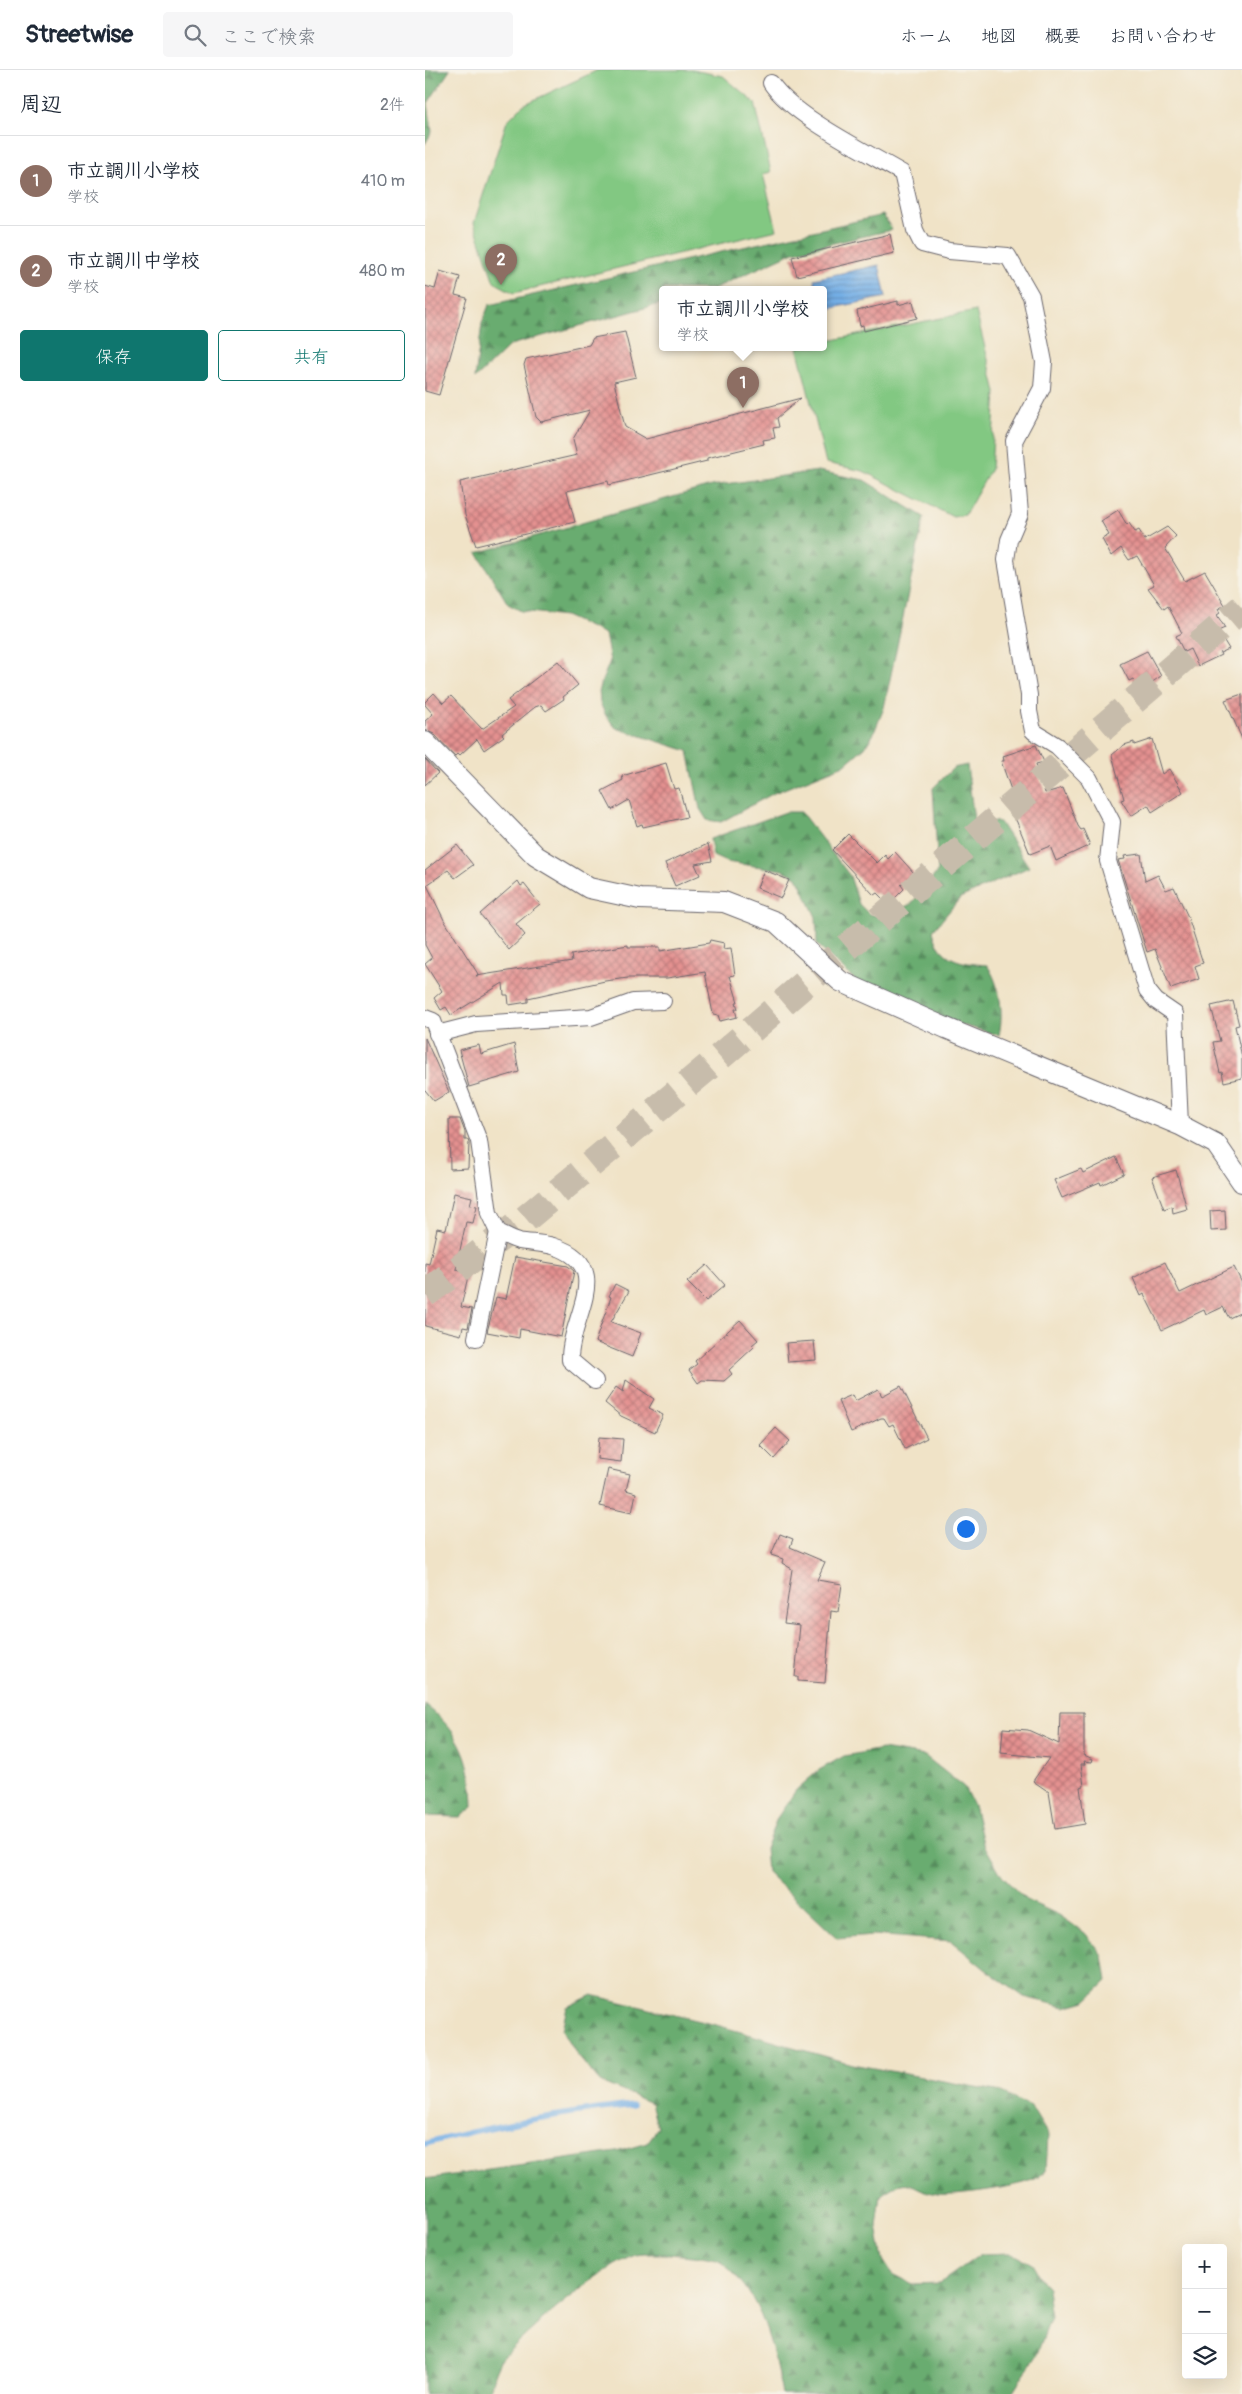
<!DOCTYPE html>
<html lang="ja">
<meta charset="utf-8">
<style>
:root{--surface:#fff;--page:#f6f6f7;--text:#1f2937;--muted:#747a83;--line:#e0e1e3;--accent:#0f766e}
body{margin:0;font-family:Pangolin,"Klee One",sans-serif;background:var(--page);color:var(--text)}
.controls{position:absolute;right:15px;bottom:15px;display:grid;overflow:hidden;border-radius:5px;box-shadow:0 5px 20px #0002}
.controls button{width:45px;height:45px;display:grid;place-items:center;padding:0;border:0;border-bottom:1px solid var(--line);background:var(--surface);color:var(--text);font:25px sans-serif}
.you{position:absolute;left:540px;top:1458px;width:18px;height:18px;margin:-12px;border:4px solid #fff;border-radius:50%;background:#1a73e8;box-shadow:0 0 0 8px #1a73e833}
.badge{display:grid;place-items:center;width:32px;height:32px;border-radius:50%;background:var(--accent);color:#fff;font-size:16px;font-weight:700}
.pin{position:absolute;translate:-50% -41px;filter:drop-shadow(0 1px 2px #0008)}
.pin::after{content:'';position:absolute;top:26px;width:18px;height:15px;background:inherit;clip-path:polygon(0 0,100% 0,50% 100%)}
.popup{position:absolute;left:234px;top:216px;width:168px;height:65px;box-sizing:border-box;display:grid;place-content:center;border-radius:5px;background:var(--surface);filter:drop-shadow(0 1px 4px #0005);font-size:16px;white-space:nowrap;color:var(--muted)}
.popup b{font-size:19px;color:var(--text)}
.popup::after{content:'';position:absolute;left:50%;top:100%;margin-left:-10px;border:10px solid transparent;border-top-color:var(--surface)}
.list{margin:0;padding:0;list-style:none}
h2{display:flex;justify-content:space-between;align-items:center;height:65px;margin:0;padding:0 20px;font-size:21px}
h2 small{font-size:16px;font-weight:400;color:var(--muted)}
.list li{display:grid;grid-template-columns:32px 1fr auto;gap:15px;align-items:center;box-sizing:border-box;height:90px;padding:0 20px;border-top:1px solid var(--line)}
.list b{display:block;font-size:19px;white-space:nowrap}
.list p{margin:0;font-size:16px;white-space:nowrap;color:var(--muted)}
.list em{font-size:16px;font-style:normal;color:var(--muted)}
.actions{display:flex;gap:10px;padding:15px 20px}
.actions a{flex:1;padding:11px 0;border:1px solid var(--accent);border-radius:5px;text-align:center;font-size:18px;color:var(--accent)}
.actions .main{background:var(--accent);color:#fff}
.icon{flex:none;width:28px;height:28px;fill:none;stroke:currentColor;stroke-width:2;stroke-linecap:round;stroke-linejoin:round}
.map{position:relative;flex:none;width:817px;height:2324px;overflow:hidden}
header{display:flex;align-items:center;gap:30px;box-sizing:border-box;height:70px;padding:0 25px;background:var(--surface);border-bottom:1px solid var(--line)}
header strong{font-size:24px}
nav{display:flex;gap:28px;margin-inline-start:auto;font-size:18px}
.search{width:350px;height:45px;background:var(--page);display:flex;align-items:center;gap:12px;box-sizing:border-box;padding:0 18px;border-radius:5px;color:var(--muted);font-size:19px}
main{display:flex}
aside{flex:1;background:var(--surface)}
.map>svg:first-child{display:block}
.forest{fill:url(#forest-firs);stroke:#466756}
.pitch{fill:#82c882;stroke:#52755e}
.water{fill:url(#water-rules);stroke:#4c6890}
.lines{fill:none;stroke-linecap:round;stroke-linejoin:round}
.stream{stroke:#75afe6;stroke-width:5.5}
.building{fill:url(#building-cross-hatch)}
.motorway-tunnel{stroke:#c7bcab;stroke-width:28;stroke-dasharray:28 14;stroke-linecap:butt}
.minor-casing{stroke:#6a666c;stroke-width:18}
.tertiary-casing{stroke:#6a666c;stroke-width:22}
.minor{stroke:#fff;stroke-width:16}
.tertiary{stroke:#fff;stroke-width:20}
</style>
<header>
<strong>Streetwise</strong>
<div class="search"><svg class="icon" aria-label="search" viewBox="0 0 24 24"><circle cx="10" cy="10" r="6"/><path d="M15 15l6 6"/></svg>ここで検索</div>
<nav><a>ホーム</a><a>地図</a><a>概要</a><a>お問い合わせ</a></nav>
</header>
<main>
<aside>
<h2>周辺<small>2件</small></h2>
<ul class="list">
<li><span class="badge" style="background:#8d6e63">1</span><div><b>市立調川小学校</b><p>学校</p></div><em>410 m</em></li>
<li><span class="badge" style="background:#8d6e63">2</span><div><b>市立調川中学校</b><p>学校</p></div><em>480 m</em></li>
</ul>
<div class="actions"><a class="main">保存</a><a>共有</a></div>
</aside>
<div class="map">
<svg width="817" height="2324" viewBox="0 0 817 2324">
<defs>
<pattern id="forest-firs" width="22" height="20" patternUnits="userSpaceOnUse" patternTransform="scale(1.25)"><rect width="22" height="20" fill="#69ac70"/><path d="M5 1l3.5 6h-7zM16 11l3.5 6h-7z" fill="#568c5d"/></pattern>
<pattern id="water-rules" width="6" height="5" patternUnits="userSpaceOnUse" patternTransform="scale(1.25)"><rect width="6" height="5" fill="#75afe6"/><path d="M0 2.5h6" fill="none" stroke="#608ebc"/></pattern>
<pattern id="building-cross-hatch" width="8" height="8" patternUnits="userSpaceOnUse" patternTransform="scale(1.25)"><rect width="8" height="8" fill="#e49190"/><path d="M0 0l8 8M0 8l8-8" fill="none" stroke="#b87677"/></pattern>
</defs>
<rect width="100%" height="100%" fill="#f7f3e8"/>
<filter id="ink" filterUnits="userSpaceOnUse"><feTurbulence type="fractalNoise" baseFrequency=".02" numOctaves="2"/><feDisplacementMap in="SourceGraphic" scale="10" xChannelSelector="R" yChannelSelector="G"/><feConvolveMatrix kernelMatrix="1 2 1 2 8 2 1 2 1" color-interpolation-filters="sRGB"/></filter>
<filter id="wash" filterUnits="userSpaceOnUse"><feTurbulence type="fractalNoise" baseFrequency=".0096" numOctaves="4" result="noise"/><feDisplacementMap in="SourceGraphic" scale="20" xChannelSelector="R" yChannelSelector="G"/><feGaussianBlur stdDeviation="1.12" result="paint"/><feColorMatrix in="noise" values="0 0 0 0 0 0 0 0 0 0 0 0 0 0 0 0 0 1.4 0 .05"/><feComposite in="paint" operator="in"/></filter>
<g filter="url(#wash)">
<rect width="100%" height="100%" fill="#f0e3c7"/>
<g class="forest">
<polygon points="0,0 25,0 3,33 7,62 0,74"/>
<polygon points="458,145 467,160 369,182 288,219 238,219 238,233 85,275 50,309 57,253 64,235"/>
<polygon points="393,401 439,410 499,447 459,638 448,665 440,677 419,695 349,723 296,752 282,750 275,739 263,681 191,658 181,646 175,633 174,618 185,591 180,564 140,546 96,541 83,534 52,483 286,416"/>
<path d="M542 695 549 750 575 752 604 797 535 828 508 861C515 891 536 893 562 895 575 914 579 942 574 965L455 933 392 875 391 847 372 807 358 800 301 792 288 786 285 769 361 742H376L425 806 434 834 444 844 458 847 486 834 513 801 508 718 528 698Z"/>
<path d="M0 1635C37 1663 47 1691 48 1737L35 1747 0 1746Z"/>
<polygon points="457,1679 500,1686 539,1717 550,1739 558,1773 577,1806 601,1830 634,1845 660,1863 678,1886 682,1911 661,1931 640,1937 599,1927 560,1899 526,1871 447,1865 412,1868 342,1802 340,1779 352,1748 371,1720 394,1700 419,1686"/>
<path d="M167 1925 295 1956 427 1994 572 2021 606 2037 623 2065 621 2101C617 2104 613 2108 608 2110 592 2117 530 2126 513 2124 483 2120 488 2102 456 2125L452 2156 458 2190 467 2204 487 2214 515 2213 556 2184 587 2183 607 2194 622 2219 626 2247 612 2284 586 2324H357C347 2276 338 2225 297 2193 287 2185 225 2182 211 2185 183 2192 97 2265 77 2289 71 2296 65 2314 66 2324H0V2109L191 2082 222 2073 233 2058 226 2033 175 2012 152 1985 137 1960 142 1937Z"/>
</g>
<g class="pitch">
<polygon points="173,0 267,0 298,6 330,33 346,102 338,104 352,160 89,223 69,212 49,153 82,51 98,35"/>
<polygon points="551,241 571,322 566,399 540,445 528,447 438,401 401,393 372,277 398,277 398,272"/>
</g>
<polygon class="water" points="454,195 461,227 398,240 398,219 391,219 389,209"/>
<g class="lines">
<path class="stream" d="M0 2074C71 2054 135 2043 208 2035"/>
</g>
<g id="blocks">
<g class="building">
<polygon points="465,164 469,183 372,206 367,187"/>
<polygon points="15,201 35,207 30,225 42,228 14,325 0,321 0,216 10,219"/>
<polygon points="473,231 473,235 488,231 492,248 439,261 438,255 435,256 432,241"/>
<polygon points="200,262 211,307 189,312 200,357 221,369 376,328 352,348 354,357 348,358 350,368 338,370 339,374 282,388 282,391 184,415 183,411 142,421 150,452 51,476 40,445 35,412 152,385 148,369 165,340 116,352 111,347 99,295 101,289 164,275 168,268"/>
<polygon points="693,440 702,455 704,453 710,462 714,460 720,470 742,457 751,466 740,478 760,511 780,501 800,535 793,539 795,543 792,545 800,558 793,561 804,579 795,583 796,585 773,596 765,579 759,582 751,566 757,563 743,536 739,539 723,518 729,515 712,486 704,490 696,478 686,486 677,469 684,465 676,451"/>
<polygon points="722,581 736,606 719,618 718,616 714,618 708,609 704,611 695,594"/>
<polygon points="133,591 153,615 138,627 139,629 121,641 116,635 110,637 77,664 79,666 59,680 52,669 35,685 33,683 30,686 9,664 0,660 0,651 8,644 0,635 0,632 9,623 18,633 26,626 57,659 89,637 83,630"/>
<polygon points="817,624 817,669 800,630"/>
<polygon points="727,669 737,704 744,699 758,722 727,742 723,735 706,746 696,730 699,729 687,685 699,675 709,672 709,675"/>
<polygon points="611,675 619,692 611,694 620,723 638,718 653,756 656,760 658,759 665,775 631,791 625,776 605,784 589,745 594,743 576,691 579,691 578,686"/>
<polygon points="0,689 13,703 0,715"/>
<polygon points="241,693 249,719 254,718 262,747 218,757 217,754 212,756 204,730 187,740 177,721 198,710 197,706"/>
<polygon points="423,764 452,793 460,785 463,789 470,782 489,803 476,815 479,819 465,833 461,829 459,830 452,823 449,825 407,780"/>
<polygon points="283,774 287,791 270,794 275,805 250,816 240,793"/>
<polygon points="32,775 48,795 30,808 23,800 2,815 19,850 53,904 51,906 147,891 146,885 203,875 203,877 235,877 235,881 284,873 285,870 299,873 298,879 306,878 310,905 305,906 313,932 311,932 313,939 310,939 312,947 295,951 293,945 288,944 280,902 242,908 203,908 180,911 103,928 103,932 84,935 83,925 79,925 78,913 26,945 21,937 16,940 9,928 17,921 0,894 7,888 0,875 0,800"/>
<polygon points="716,784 720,811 733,805 741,820 749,817 763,847 778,893 770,896 774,909 746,919 730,879 722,882 693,790 700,789 699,786"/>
<polygon points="339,800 364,810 356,828 332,818"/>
<polygon points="93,811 96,816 99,814 115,834 91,854 100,865 84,880 55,844"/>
<polygon points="808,931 814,955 810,956 817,987 817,1008 799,1012 797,1002 795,1003 788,972 795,971 786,936"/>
<polygon points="0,968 24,1022 9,1031 0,1020"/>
<polygon points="89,974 94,1002 44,1017 34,980 54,975 56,984"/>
<polygon points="24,1049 35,1049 40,1062 40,1070 43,1070 44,1073 43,1098 25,1099"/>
<polygon points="691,1087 699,1104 676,1115 675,1112 637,1128 629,1110 656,1099 658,1103"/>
<polygon points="751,1100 762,1139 748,1143 747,1136 739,1139 727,1107"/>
<polygon points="29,1123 47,1127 45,1135 52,1136 48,1153 41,1152 31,1199 44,1202 36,1237 47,1239 43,1258 38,1257 36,1265 0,1256 0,1193 4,1194 12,1158 21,1160"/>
<polygon points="800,1140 801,1160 786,1161 785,1141"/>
<polygon points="90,1187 143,1196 149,1201 136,1267 95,1259 94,1268 62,1262 71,1227 81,1229"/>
<polygon points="740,1192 755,1223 809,1197 817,1213 817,1242 804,1248 798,1237 781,1245 779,1240 737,1260 719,1224 716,1226 708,1208"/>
<polygon points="282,1195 300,1215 281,1231 262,1212"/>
<polygon points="190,1214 204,1221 186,1252 216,1263 207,1287 170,1272 186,1227 184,1226"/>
<polygon points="315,1250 333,1270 327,1275 329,1277 304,1300 307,1304 299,1311 277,1310 273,1313 264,1300 272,1294 270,1291"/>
<polygon points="389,1271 391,1290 363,1292 361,1273"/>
<polygon points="201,1310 229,1329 224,1338 238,1345 230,1362 196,1346 180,1333 191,1317 198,1322"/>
<polygon points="476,1316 502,1368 480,1379 468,1354 464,1356 459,1348 456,1348 426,1362 413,1331 427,1325 430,1331 453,1319 457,1326"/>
<polygon points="351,1358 365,1371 349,1389 335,1375"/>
<polygon points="174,1367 198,1369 196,1392 172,1389"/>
<polygon points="183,1399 205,1404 201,1420 211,1423 207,1443 175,1436"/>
<polygon points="355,1464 368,1469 365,1477 400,1492 392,1510 417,1514 413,1542 406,1541 400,1613 373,1611 373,1607 370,1607 375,1555 359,1553 367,1499 357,1493 358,1489 346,1485"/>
<polygon points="635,1642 659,1642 659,1685 668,1689 667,1692 659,1691 660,1694 656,1694 659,1716 655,1717 660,1754 630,1759 624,1722 608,1711 624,1688 576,1683 578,1658 603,1660 634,1674"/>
</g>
</g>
</g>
<g filter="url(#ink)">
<use href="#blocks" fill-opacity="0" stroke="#6a666c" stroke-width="1"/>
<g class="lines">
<polyline class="motorway-tunnel" points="0,1224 99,1150 283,997 817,538"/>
<g class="minor-casing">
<g id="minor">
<path d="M346 13C369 47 440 81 477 103L490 160 497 174 524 181 583 186 606 226 619 292 617 318 589 371 595 444 584 470 581 490 604 625V641L608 661 632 676 664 708 687 752 683 791 722 920 731 931 750 944 755 1055"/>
<path d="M0 948 8 951 54 1071 64 1143 73 1162C80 1165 87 1169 94 1171 105 1173 117 1173 128 1176 192 1196 144 1247 145 1290L170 1311"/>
<polyline points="12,964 51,954 166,947 208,932 238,931"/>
<polyline points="51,1268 73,1162"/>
</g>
</g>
<g class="tertiary-casing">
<polyline id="tertiary" points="0,672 111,786 164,818 215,829 299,832 351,852 415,911 521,958 755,1055 791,1074 817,1112"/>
</g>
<use href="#minor" class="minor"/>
<use href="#tertiary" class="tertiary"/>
</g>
</g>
</svg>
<div class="controls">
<button>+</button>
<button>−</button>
<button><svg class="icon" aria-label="layers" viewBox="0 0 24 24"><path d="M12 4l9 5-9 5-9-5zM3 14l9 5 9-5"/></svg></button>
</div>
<div class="you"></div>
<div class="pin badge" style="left:318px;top:338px;background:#8d6e63">1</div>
<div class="popup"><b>市立調川小学校</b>学校</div>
<div class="pin badge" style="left:76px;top:215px;background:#8d6e63">2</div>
</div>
</main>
